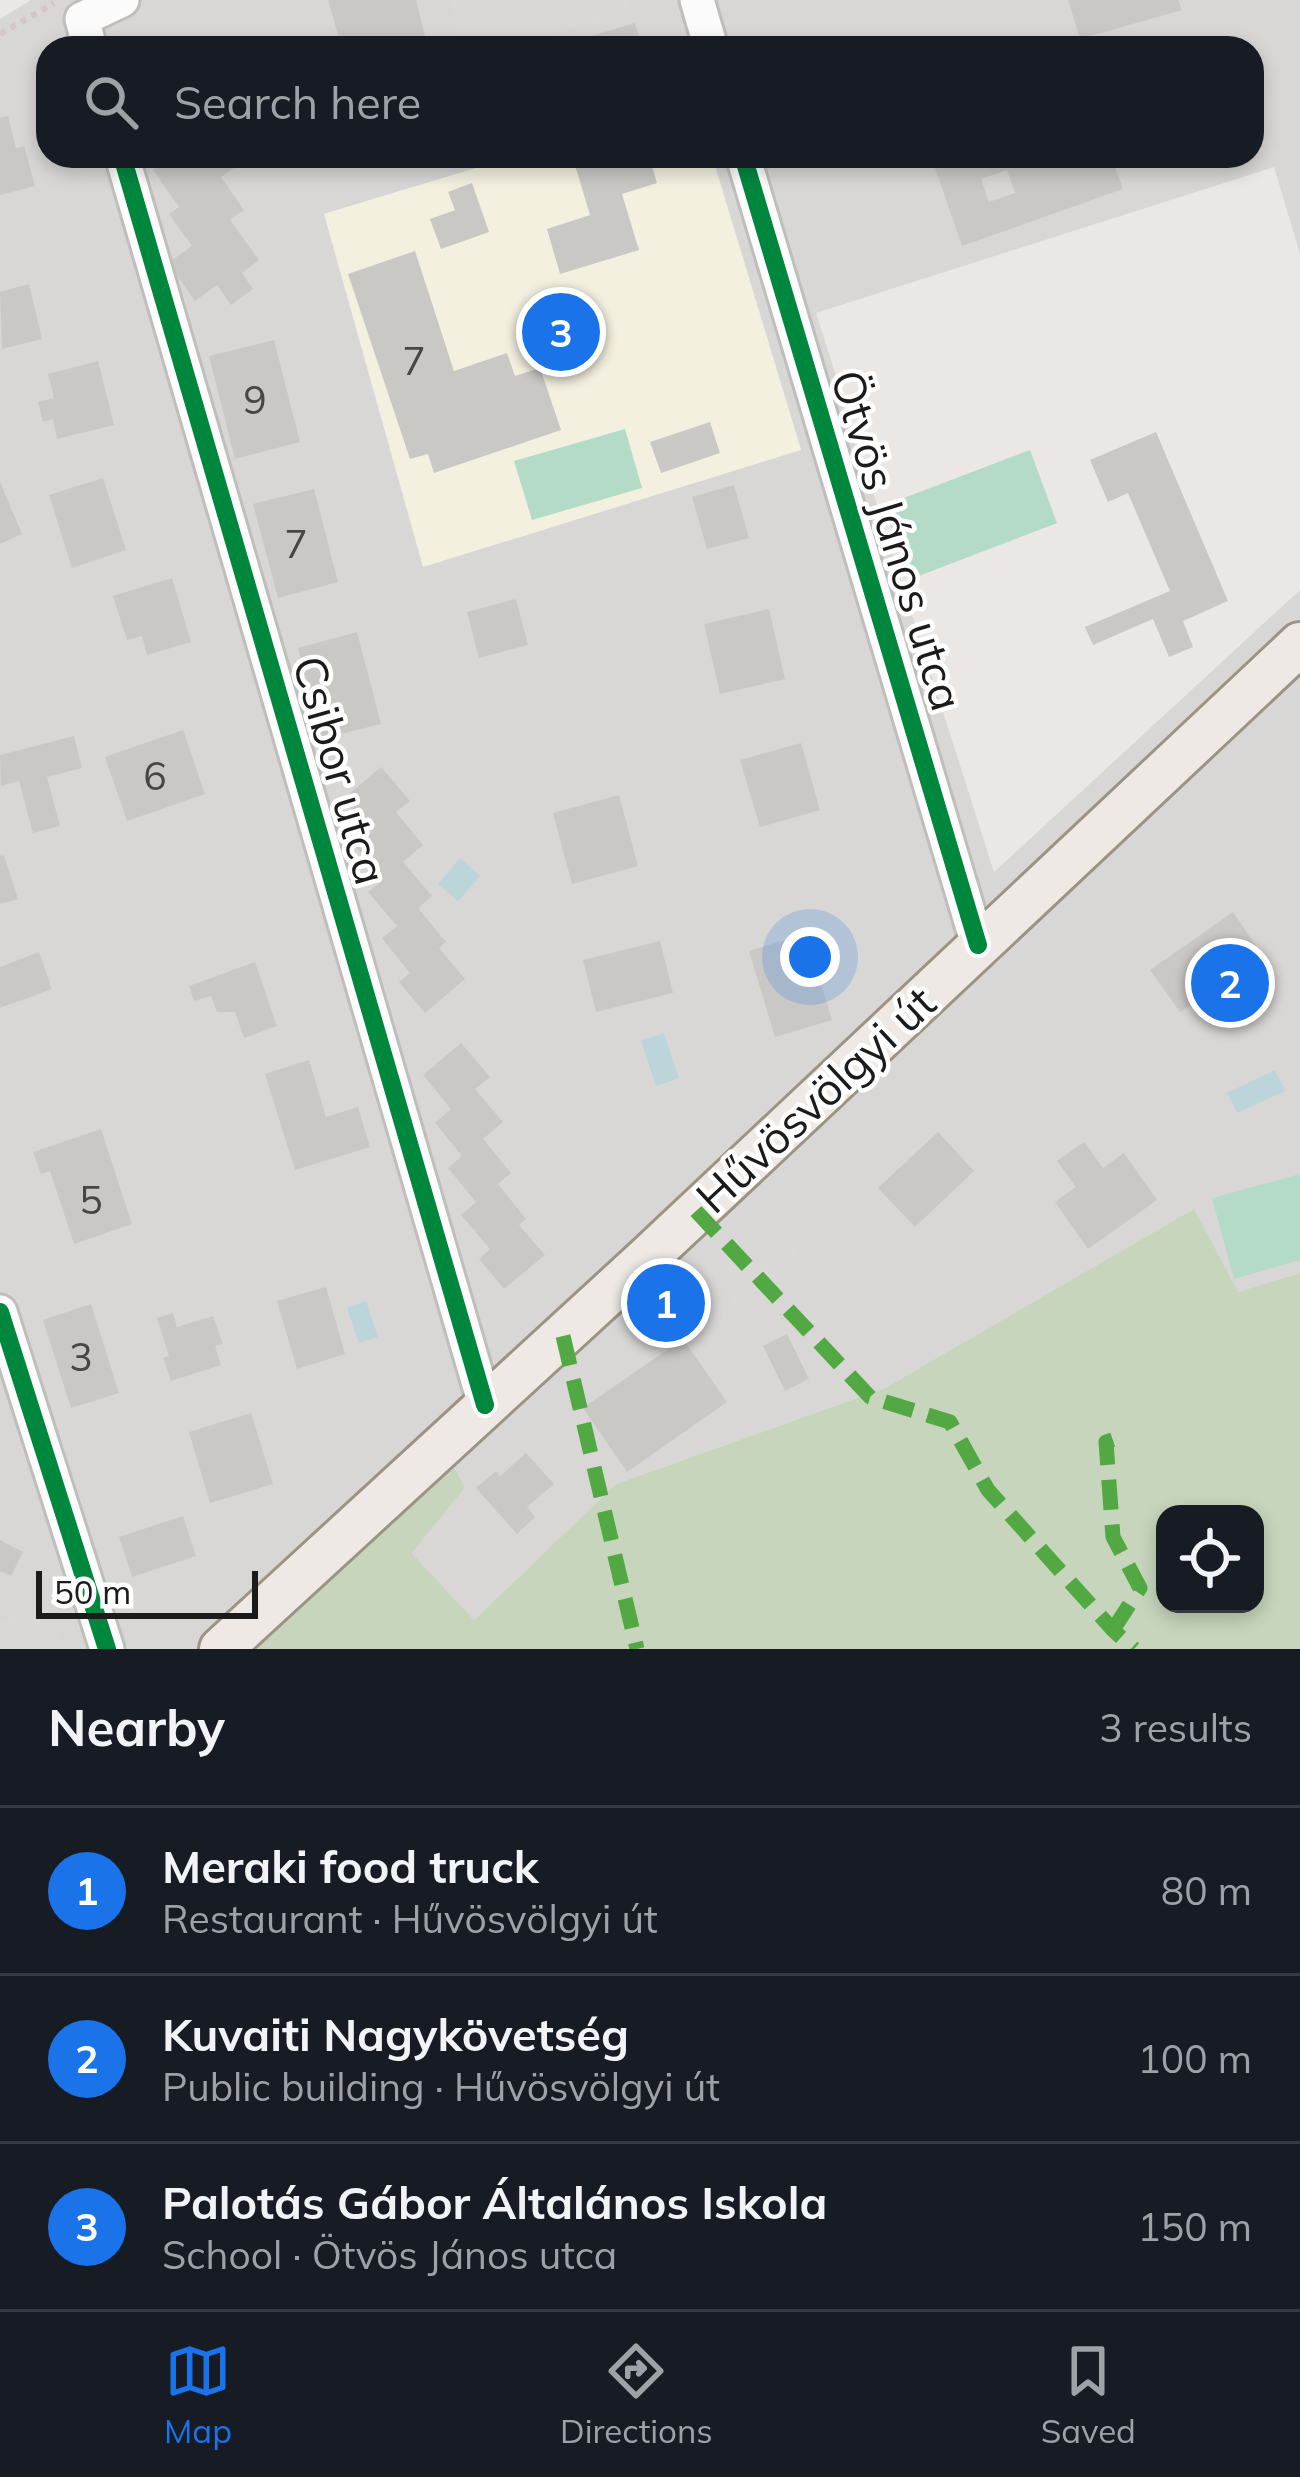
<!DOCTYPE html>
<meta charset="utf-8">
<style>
:root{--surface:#171b24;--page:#20242c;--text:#f1f3f6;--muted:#9ea1a6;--line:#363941;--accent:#1a73e8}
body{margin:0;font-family:Mulish,sans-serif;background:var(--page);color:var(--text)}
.controls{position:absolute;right:36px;bottom:36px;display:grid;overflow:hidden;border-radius:24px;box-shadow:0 6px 18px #0003}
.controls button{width:108px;height:108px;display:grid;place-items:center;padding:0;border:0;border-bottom:3px solid var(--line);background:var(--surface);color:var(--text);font:60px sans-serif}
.scale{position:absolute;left:36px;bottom:30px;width:222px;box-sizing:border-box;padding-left:12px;border:6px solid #1b1b1b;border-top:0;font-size:33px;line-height:42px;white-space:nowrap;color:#1b1b1b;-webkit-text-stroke:9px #fff;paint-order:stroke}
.you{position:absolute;left:810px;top:957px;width:42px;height:42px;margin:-30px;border:9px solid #fff;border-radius:50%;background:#1a73e8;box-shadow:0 0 0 18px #1a73e833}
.badge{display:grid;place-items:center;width:78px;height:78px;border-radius:50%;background:var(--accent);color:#fff;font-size:39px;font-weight:700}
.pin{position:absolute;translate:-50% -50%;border:6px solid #fff;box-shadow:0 3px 12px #0006}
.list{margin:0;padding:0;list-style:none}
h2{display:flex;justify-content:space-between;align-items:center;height:156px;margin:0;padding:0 48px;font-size:51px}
h2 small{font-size:39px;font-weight:400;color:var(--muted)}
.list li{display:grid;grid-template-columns:78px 1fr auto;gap:36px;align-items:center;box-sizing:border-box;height:168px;padding:0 48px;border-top:3px solid var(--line)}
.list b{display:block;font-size:45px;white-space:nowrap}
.list p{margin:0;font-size:39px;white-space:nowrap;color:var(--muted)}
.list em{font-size:39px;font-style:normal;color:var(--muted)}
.icon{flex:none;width:66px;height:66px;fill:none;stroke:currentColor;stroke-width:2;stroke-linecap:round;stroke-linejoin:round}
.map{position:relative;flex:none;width:1300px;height:1649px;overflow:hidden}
.search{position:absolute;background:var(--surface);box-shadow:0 6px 18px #0003;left:36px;right:36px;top:36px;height:132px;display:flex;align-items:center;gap:30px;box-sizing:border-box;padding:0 42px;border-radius:36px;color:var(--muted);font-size:45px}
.sheet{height:660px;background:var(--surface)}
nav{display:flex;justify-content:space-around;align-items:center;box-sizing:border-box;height:168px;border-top:3px solid var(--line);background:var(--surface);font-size:33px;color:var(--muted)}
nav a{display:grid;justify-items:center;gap:6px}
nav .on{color:var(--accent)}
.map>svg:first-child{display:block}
.residential{fill:#d9d7d5;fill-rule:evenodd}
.education{fill:#f3f0e0}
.forest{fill:#c7d5bc;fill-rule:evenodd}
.pitch{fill:#b4dbc8}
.parking{fill:#dad8d7}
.water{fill:#bbd5da}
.building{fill:#cac8c5;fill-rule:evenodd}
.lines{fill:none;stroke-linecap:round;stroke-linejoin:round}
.minor-casing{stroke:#bfbebc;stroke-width:39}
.major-casing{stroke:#9c9384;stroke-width:48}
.path{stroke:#d3c7c6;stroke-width:6;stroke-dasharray:6 6;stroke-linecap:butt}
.minor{stroke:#fcfbfb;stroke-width:33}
.major{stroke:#eee9e4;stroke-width:42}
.quiet{stroke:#52a943;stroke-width:15;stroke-dasharray:30 15;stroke-linecap:butt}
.cycleway-casing{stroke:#fff;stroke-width:26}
.cycleway{stroke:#00873e;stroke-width:18}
.labels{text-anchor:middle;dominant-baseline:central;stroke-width:9;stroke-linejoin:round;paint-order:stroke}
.number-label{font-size:39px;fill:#474646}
.street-label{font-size:45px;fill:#1b1b1b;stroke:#fff}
</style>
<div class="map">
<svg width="1300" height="1649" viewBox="0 0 1300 1649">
<rect width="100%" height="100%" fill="#eae7e4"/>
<path class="residential" d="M31 0H1300V254L1274 167 816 313 994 872 1300 590V1273L1238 1292 1193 1210 885 1388 616 1484 474 1620 412 1553 465 1488 454 1467 290 1610 256 1649H0V19ZM48 48H1252V156H712L801 450 324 214 516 156H48Z"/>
<polygon class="education" points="516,156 712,156 801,450 423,567 324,214"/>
<path class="forest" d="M1194 1209 1238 1292 1300 1273V1649H256L290 1610 454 1467 465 1488 412 1553 474 1620 616 1484 885 1388ZM1165 1514H1255V1604H1165Z"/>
<g class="pitch">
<polygon points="625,429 642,488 532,520 514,461"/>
<polygon points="1030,450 1057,523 911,579 883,506"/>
<polygon points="1300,1174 1300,1260 1234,1279 1212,1198"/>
</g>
<g class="parking">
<polygon points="449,0 628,0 631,10 520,43 520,48 463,48"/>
<polygon points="766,1215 808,1267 745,1317 704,1266"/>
<polygon points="51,1607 64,1649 1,1649 0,1622"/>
</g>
<g class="water">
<polygon points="460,858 480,876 458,901 438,884"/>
<polygon points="664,1033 679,1078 656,1086 641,1041"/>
<polygon points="1275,1070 1285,1091 1237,1113 1227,1093"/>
<polygon points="366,1301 378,1337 359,1343 347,1308"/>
</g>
<g class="building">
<polygon points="328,0 416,0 428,48 375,48 374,42 342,48"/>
<polygon points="1068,0 1178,0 1182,10 1080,39"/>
<polygon points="635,23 642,48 554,48 554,47"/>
<polygon points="8,116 16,148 24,146 35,186 0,195 0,118"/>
<polygon points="173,156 226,156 234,168 221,177 244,210 230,220 259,260 242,273 253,289 231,305 217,285 195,301 168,263 192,246 169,214 179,207 153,170"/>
<polygon points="602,156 649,156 657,183 622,194 639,250 560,274 547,229 590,215 575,165"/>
<path d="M959 156H1036L1038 162 1056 156H1111L1123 189 962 246 934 165ZM1007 170 1015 193 989 202 981 179Z"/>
<polygon points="472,183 489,232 441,249 430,219 455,210 448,192"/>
<polygon points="415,251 454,371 507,353 515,376 540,368 561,430 434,473 428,454 410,459 348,274"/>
<polygon points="29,284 42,339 2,349 0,292"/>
<polygon points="274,340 300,442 235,459 209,356"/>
<polygon points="98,361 114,425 57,439 53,419 43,422 38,402 54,398 48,374"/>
<polygon points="710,422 720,453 661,473 650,442"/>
<polygon points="1156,432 1228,601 1183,621 1193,647 1169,657 1153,619 1093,645 1085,627 1170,591 1128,493 1108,502 1090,460"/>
<polygon points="103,478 126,550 72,568 49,495"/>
<polygon points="0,482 22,534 0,544"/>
<polygon points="734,485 749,538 707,549 692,497"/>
<polygon points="314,489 338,582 278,598 253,504"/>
<polygon points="172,578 191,642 147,655 142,636 127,640 113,596"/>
<polygon points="516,599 528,645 479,658 467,612"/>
<polygon points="769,609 785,679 720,694 704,624"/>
<polygon points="357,632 381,724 321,739 298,648"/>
<polygon points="183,730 205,794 127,821 105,757"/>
<polygon points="74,736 82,768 47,777 60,826 33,833 19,781 1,786 0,755"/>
<polygon points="801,743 820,810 760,827 740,760"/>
<polygon points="381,767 410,801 396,812 423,845 403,862 432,896 418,908 446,942 439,948 465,979 425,1013 399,982 410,973 382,938 397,926 368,892 383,880 355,846 372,832 343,799"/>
<polygon points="619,795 638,866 572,884 553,813"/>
<polygon points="4,855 18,899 0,904 0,856"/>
<polygon points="1233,912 1262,955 1180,1012 1150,970"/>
<polygon points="806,934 832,1020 775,1037 749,951"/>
<polygon points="660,941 673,993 596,1012 583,960"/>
<polygon points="39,952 52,989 0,1008 0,967"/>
<polygon points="255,962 277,1026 244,1038 235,1012 217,1012 211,996 194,1001 189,986"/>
<polygon points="461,1043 490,1077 475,1089 503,1122 483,1139 511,1173 498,1184 526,1219 519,1225 545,1255 504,1289 479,1259 490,1249 461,1215 476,1202 448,1168 462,1156 435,1123 451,1109 423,1075"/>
<polygon points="309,1060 326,1117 358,1107 370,1147 295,1170 265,1074"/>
<polygon points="101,1129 132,1224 74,1244 50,1171 41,1174 33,1152"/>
<polygon points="938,1132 974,1171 915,1227 878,1188"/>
<polygon points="1084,1142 1103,1168 1124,1153 1157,1200 1088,1249 1055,1202 1076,1187 1057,1161"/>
<polygon points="326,1287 345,1354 297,1369 277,1301"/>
<polygon points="91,1304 119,1393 71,1408 43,1320"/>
<polygon points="173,1313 177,1327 213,1316 223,1344 215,1346 221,1365 171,1381 163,1358 169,1356 157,1318"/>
<polygon points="787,1334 809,1379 785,1391 763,1346"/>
<polygon points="683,1339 727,1402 627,1472 583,1408"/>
<polygon points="251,1413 273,1484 210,1503 189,1432"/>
<polygon points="526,1453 554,1484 527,1507 535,1517 517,1534 476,1488 496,1471 500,1476"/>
<polygon points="183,1516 196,1556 132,1577 119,1537"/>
<polygon points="0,1540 23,1552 11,1576 0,1571"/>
</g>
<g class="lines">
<g class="minor-casing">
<g id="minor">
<polyline points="697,0 711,48"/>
<polyline points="90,48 82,19 122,0"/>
<polyline points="122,156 485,1405"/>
<polyline points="743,156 978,945"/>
<polyline points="0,1312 107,1649"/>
</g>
</g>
<g class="major-casing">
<polyline id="major" points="221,1649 648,1257 1300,644"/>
</g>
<polyline class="path" points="0,34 54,3"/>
<use href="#minor" class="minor"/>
<use href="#major" class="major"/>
<g class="quiet">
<polyline points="696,1211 870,1397 950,1422 988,1490 1113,1630 1134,1649"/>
<polyline points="563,1336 637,1649"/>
<polyline points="1113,1630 1140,1588 1113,1537 1106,1442 1118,1438"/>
</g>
<g class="cycleway-casing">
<g id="cycleway">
<polyline points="122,156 485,1405"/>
<polyline points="743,156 978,945"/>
<polyline points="0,1312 107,1649"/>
</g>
</g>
<use href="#cycleway" class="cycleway"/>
</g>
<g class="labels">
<g class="number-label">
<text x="414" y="360">7</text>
<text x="255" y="399">9</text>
<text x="296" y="543">7</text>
<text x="155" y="775">6</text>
<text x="91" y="1199">5</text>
<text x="81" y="1356">3</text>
</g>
<g class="street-label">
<text transform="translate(898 540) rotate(73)">Ötvös János utca</text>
<text transform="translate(341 770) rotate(74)">Csibor utca</text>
<text transform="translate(815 1099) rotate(-43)">Hűvösvölgyi út</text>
</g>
</g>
</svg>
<div class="controls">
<button><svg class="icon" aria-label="locate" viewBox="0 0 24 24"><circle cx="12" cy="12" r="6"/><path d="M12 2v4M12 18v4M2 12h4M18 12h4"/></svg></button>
</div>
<div class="scale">50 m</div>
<div class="you"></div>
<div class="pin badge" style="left:666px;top:1303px">1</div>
<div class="pin badge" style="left:1230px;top:983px">2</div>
<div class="pin badge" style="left:561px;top:332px">3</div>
<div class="search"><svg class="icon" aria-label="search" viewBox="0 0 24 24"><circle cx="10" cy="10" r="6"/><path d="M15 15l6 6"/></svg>Search here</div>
</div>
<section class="sheet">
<h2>Nearby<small>3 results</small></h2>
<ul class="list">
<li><span class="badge">1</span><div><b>Meraki food truck</b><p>Restaurant · Hűvösvölgyi út</p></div><em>80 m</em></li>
<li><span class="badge">2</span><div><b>Kuvaiti Nagykövetség</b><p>Public building · Hűvösvölgyi út</p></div><em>100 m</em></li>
<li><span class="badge">3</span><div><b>Palotás Gábor Általános Iskola</b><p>School · Ötvös János utca</p></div><em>150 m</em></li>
</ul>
</section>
<nav>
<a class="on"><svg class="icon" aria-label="map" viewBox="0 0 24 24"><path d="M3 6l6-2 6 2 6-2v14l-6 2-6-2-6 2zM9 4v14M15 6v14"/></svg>Map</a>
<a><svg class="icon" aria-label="directions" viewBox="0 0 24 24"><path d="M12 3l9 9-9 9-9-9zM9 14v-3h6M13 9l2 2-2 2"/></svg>Directions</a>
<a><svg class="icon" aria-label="saved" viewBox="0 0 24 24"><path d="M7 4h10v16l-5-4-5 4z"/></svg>Saved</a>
</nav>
